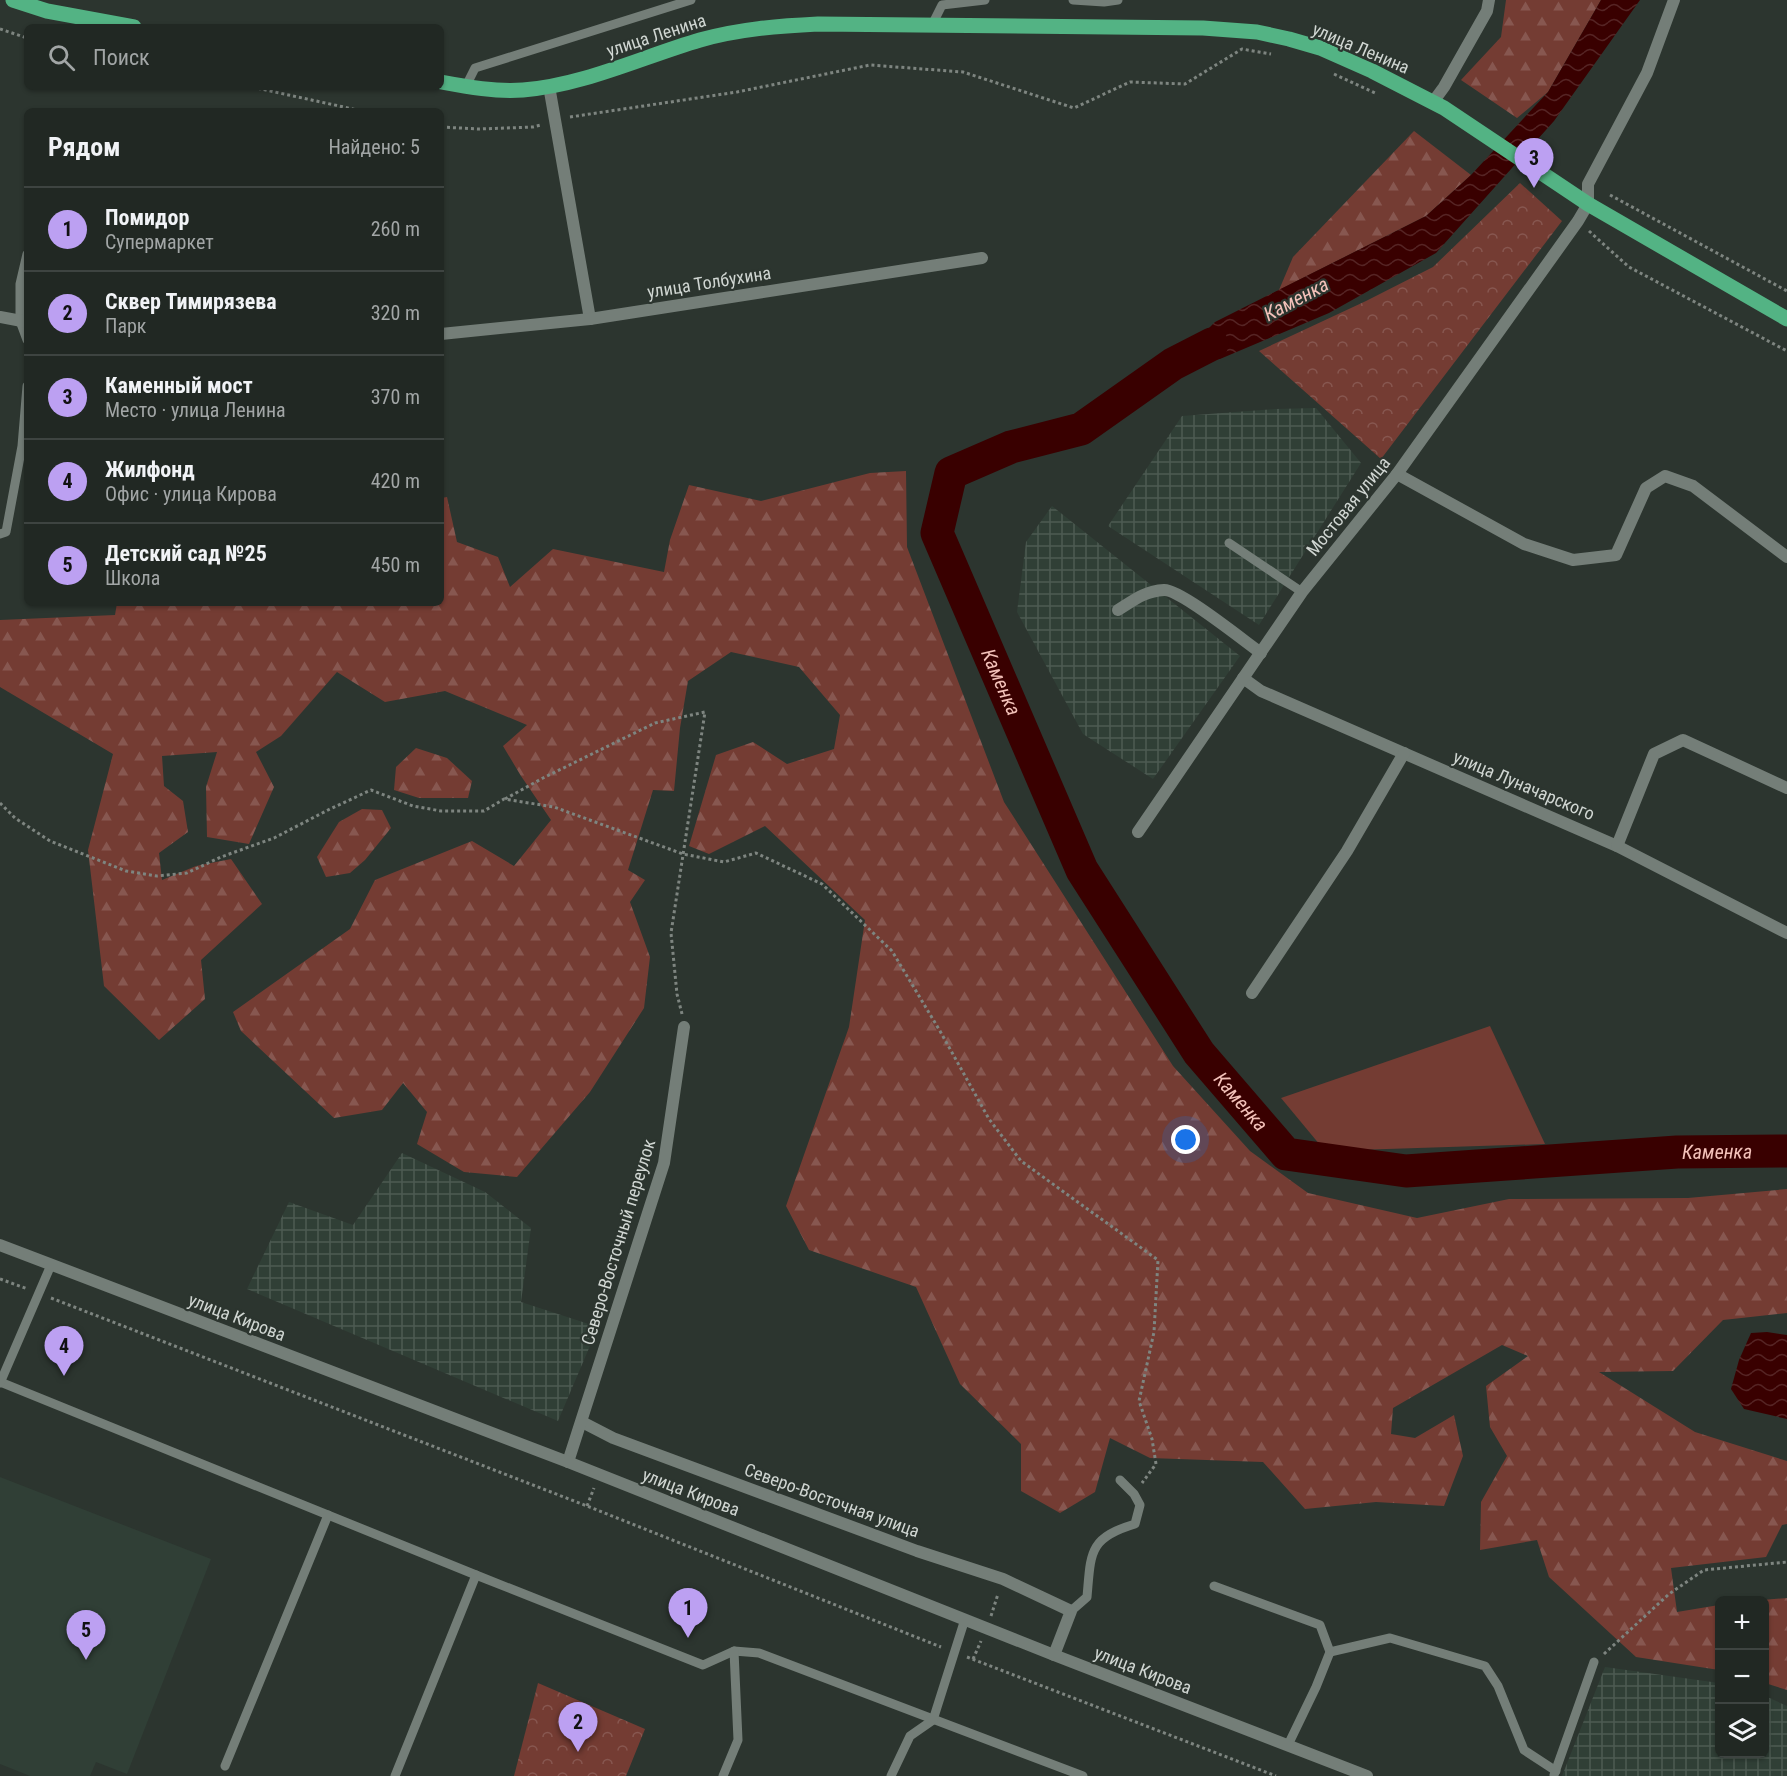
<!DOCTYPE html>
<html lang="ru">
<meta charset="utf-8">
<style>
:root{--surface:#212823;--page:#2d3430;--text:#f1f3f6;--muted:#a2a6a6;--line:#3e4441;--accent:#bca0f2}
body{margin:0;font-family:"Roboto Condensed",sans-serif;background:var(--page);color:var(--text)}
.controls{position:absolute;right:18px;bottom:18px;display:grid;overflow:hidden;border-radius:9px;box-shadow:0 2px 4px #0004}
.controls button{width:54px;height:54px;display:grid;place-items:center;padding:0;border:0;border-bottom:2px solid var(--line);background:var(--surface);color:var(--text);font:30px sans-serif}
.you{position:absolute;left:1186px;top:1140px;width:21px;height:21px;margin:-15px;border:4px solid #fff;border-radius:50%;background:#1a73e8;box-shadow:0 0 0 9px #1a73e833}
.badge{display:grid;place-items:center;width:39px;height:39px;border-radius:50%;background:var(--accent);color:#111;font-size:20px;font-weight:700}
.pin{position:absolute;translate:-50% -50px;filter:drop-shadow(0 2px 3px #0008)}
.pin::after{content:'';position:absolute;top:32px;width:21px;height:18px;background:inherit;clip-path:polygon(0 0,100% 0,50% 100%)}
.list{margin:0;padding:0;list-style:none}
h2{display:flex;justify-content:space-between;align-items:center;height:78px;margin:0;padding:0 24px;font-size:26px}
h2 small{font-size:20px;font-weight:400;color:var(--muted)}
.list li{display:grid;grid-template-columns:39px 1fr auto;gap:18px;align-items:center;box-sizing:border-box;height:84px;padding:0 24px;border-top:2px solid var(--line)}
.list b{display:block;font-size:22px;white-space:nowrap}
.list p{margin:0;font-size:20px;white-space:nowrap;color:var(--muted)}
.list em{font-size:20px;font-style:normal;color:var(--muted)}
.icon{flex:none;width:33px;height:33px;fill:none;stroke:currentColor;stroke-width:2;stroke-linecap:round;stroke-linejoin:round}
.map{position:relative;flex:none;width:1787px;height:1776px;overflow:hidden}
.search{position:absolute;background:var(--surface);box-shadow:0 2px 4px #0004;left:24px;top:24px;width:420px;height:66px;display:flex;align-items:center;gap:15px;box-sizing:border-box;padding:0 21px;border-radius:9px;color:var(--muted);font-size:22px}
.panel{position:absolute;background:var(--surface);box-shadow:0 2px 4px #0004;left:24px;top:108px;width:420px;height:498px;border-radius:9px}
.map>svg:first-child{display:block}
.built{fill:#303f36}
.industrial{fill:url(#industrial-grid)}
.grass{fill:#743c33}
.forest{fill:url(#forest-firs)}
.park{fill:url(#park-crowns)}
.water{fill:url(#water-waves)}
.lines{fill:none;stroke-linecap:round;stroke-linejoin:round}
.river{stroke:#390000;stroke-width:33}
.path{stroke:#7e8580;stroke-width:3;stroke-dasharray:3 3;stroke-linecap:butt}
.service{stroke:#747e78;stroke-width:9}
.minor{stroke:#747e78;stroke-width:12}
.tertiary{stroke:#747e78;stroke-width:12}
.primary{stroke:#53b384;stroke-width:15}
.labels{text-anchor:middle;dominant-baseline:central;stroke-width:4.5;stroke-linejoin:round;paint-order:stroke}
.street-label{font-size:18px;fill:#d0d6d2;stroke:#2c352f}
.water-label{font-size:20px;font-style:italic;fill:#f3c1b9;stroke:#2c352f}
</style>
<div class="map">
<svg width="1787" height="1776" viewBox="0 0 1787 1776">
<defs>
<pattern id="industrial-grid" width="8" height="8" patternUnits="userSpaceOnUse" patternTransform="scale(1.5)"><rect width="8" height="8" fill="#303f36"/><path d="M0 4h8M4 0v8" fill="none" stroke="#4d5a52"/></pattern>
<pattern id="forest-firs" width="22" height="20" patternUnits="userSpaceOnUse" patternTransform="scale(1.5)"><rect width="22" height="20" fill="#743c33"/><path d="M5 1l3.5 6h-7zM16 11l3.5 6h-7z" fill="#875750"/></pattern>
<pattern id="park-crowns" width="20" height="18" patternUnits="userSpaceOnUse" patternTransform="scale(1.5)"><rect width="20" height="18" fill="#743c33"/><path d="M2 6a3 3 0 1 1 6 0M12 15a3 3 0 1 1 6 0" fill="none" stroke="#875750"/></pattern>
<pattern id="water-waves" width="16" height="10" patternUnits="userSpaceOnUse" patternTransform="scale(1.5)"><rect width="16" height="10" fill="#390000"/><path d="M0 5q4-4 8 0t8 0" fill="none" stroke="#552424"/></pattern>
</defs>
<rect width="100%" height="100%" fill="#2c352f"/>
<polygon class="built" points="0,1477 211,1559 127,1774 96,1762 90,1776 30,1776 0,1764"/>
<g class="industrial">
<polygon points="1316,408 1361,463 1259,625 1108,526 1182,416 1276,409"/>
<polygon points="1052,506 1240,656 1153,779 1083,734 1017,612 1026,542"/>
<polygon points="402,1153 485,1192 531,1228 521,1302 598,1327 558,1421 247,1289 289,1202 353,1225"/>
<polygon points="1605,1667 1719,1683 1720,1754 1764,1754 1765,1696 1787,1706 1787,1776 1562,1776"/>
</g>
<polygon class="grass" points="1490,1026 1545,1144 1325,1151 1281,1098"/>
<g class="forest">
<polygon points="1506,0 1601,0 1548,92 1517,118 1461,80 1501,37"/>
<polygon points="1414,131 1471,175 1426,216 1279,290 1293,257"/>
<polygon points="906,471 907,547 1004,802 1173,1066 1250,1151 1308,1193 1417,1218 1509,1199 1688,1198 1787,1189 1787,1313 1723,1320 1673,1371 1599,1372 1695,1432 1787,1461 1787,1524 1782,1525 1766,1557 1671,1568 1677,1612 1719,1605 1719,1670 1636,1657 1549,1577 1537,1540 1480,1550 1481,1502 1507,1456 1490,1427 1486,1386 1528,1356 1502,1345 1393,1408 1391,1434 1415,1438 1454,1415 1463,1456 1444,1506 1376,1502 1305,1509 1263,1462 1150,1458 1110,1438 1095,1492 1060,1513 1021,1491 1021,1444 960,1384 916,1287 809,1250 786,1206 849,1027 865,920 765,826 709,854 689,846 716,755 753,742 787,764 834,749 840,715 799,667 731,652 688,681 680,728 674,791 653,790 628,870 645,880 630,902 650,957 644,1008 590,1092 517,1177 464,1172 417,1144 427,1112 403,1083 382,1110 334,1118 241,1031 233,1012 350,929 375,880 472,841 514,866 551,820 521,776 503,746 527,725 445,691 385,702 337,672 281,736 256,752 274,787 249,844 207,837 206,787 217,752 162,756 164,786 183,801 188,832 159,853 162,880 196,866 231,859 262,904 201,960 205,999 159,1040 104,986 88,850 113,754 0,687 0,620 115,615 117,603 441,603 441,498 447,497 457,542 498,557 510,587 553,549 664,572 670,540 689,485 761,501 870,473"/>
<polygon points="416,748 447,758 472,781 468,798 419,798 394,790 396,767"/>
<polygon points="362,809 382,810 391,828 365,860 350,873 326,877 317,857 339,822"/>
<polygon points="1787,1598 1787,1690 1765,1683 1764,1600 1762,1600"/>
</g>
<g class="park">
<polygon points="1520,183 1562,221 1381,459 1259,351 1366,301 1433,267"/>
<polygon points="538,1683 645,1729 626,1776 514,1776"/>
</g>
<g class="water">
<polygon points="1601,0 1640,0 1554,121 1436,253 1329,313 1220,359 1173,364 1215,322 1426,216 1471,175 1548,92"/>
<polygon points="1767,1332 1787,1335 1787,1419 1744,1409 1731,1389 1739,1360 1751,1333"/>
</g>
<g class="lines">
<path class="river" id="s1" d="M1212 344 1173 364 1081 429 1011 447 951 473 937 533 1082 870 1199 1053 1286 1154 1406 1171 1677 1152 1787 1151"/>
<g class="path">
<polyline points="0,29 27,38"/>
<polyline points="1334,74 1377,94"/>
<polyline points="252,87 362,111"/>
<polyline points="570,117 737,92 870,65 963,72 1074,108 1130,82 1185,84 1242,49 1271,54"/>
<polyline points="441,127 479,129 533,127 541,125"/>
<polyline points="1610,195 1787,291"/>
<polyline points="1589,231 1629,267 1787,351"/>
<polyline points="505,799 543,778 655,723 705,712 671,933 677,994 682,1014"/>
<polyline points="0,803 15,818 50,841 126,871 157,876 187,873 221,857 274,838 330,809 371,790 413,806 441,811 484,811 504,799 554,807 683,854 724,862 756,853 822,884 892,951 940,1031 989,1119 1021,1161 1158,1260 1154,1332 1139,1401 1152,1439 1156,1464 1142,1483"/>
<polyline points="0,1279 28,1289"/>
<polyline points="51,1298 587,1506 941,1647"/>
<polyline points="587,1506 594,1488"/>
<polyline points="991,1616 998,1594"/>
<polyline points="1604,1654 1669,1594 1704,1570 1787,1562"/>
<polyline points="967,1657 1276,1776"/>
<polyline points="973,1659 981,1641"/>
</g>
<g class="service">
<polyline points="1073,0 1104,2 1118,0"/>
<polyline points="932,25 942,5 985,0"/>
<polyline points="466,86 475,68 691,0"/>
<polyline points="27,254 20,284 20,321 27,340"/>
<polyline points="0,534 6,532 22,446 27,386"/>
<polyline points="1229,543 1302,592"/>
<polyline points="0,1382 476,1575 703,1665 734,1651 759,1653 1083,1776"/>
<polyline points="0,1383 51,1265"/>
<polyline points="1214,1586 1320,1625 1330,1652 1316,1687 1288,1745"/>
<path d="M1071 1611 1087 1597C1091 1553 1088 1538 1135 1524L1140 1505 1134 1494 1120 1480"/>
<polyline points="1330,1652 1390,1638 1485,1666 1498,1686 1524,1750 1556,1771"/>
<polyline points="225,1766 328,1515"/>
<polyline points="1554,1775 1594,1662"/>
<polyline points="395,1776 476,1575"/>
<polyline points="723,1776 738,1740 734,1651"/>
<polyline points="891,1776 910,1736 933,1720 965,1619"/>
</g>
<g class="minor">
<polyline points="549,86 590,319"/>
<polyline points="1433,102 1444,87 1487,11 1489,0"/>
<polyline points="0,317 27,322"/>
<polyline points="441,334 590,319 982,258"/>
<polyline points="1397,474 1524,544 1573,560 1616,555 1646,488 1665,476 1693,486 1787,557"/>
<path d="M1118 610C1134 600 1145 591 1164 590 1180 589 1244 641 1261 653"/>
<polyline points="1243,678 1261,691 1617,846 1787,933"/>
<polyline points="1138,832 1302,592 1397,474 1578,221 1588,204 1588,184 1647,73 1674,0"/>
<polyline points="1617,846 1654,754 1683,740 1787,788"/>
<polyline points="1252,993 1347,851 1404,753"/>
<polyline points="582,1422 613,1438 917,1551 1003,1579 1071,1611 1054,1655"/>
<polyline points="568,1462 664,1163 684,1027"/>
</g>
<polyline class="tertiary" points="0,1245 568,1462 1054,1655 1367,1776"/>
<g class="primary">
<polyline points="13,0 47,11 134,27"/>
<path d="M441 82C468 87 496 92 523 90 584 85 642 57 700 40 739 29 778 26 818 24L1203 28 1257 32 1289 39 1320 48 1372 71 1444 108 1588 204 1787 319"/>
</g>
</g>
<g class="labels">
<g class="street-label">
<text transform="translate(656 35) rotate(-18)">улица Ленина</text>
<text transform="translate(1361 48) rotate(23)">улица Ленина</text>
<text transform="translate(709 282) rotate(-9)">улица Толбухина</text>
<text transform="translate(1348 506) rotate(-51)">Мостовая улица</text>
<text transform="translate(1524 785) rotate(23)">улица Луначарского</text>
<text transform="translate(618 1242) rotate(-73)">Северо-Восточный переулок</text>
<text transform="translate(237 1317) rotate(21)">улица Кирова</text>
<text transform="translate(691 1492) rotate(21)">улица Кирова</text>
<text transform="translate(832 1500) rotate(20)">Северо-Восточная улица</text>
<text transform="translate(1143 1670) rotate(21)">улица Кирова</text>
</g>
<g class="water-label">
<text transform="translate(1296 299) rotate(-28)">Каменка</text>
<text stroke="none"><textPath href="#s1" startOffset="518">Каменка</textPath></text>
<text stroke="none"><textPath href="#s1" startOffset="1004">Каменка</textPath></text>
<text stroke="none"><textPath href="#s1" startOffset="1506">Каменка</textPath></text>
</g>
</g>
</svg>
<div class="controls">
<button>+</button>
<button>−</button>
<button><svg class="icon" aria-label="layers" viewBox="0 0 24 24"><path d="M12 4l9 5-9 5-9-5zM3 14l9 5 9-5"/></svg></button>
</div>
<div class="you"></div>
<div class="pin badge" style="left:688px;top:1638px">1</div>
<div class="pin badge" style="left:578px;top:1752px">2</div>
<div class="pin badge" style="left:1534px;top:188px">3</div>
<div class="pin badge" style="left:64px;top:1376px">4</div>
<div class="pin badge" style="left:86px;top:1660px">5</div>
<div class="search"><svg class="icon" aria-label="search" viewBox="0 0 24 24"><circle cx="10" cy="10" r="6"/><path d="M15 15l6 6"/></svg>Поиск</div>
<section class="panel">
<h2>Рядом<small>Найдено: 5</small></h2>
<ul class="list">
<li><span class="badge">1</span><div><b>Помидор</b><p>Супермаркет</p></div><em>260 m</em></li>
<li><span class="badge">2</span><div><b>Сквер Тимирязева</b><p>Парк</p></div><em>320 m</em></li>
<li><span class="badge">3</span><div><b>Каменный мост</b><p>Место · улица Ленина</p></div><em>370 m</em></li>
<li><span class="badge">4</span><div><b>Жилфонд</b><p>Офис · улица Кирова</p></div><em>420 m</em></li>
<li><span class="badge">5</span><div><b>Детский сад №25</b><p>Школа</p></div><em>450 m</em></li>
</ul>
</section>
</div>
